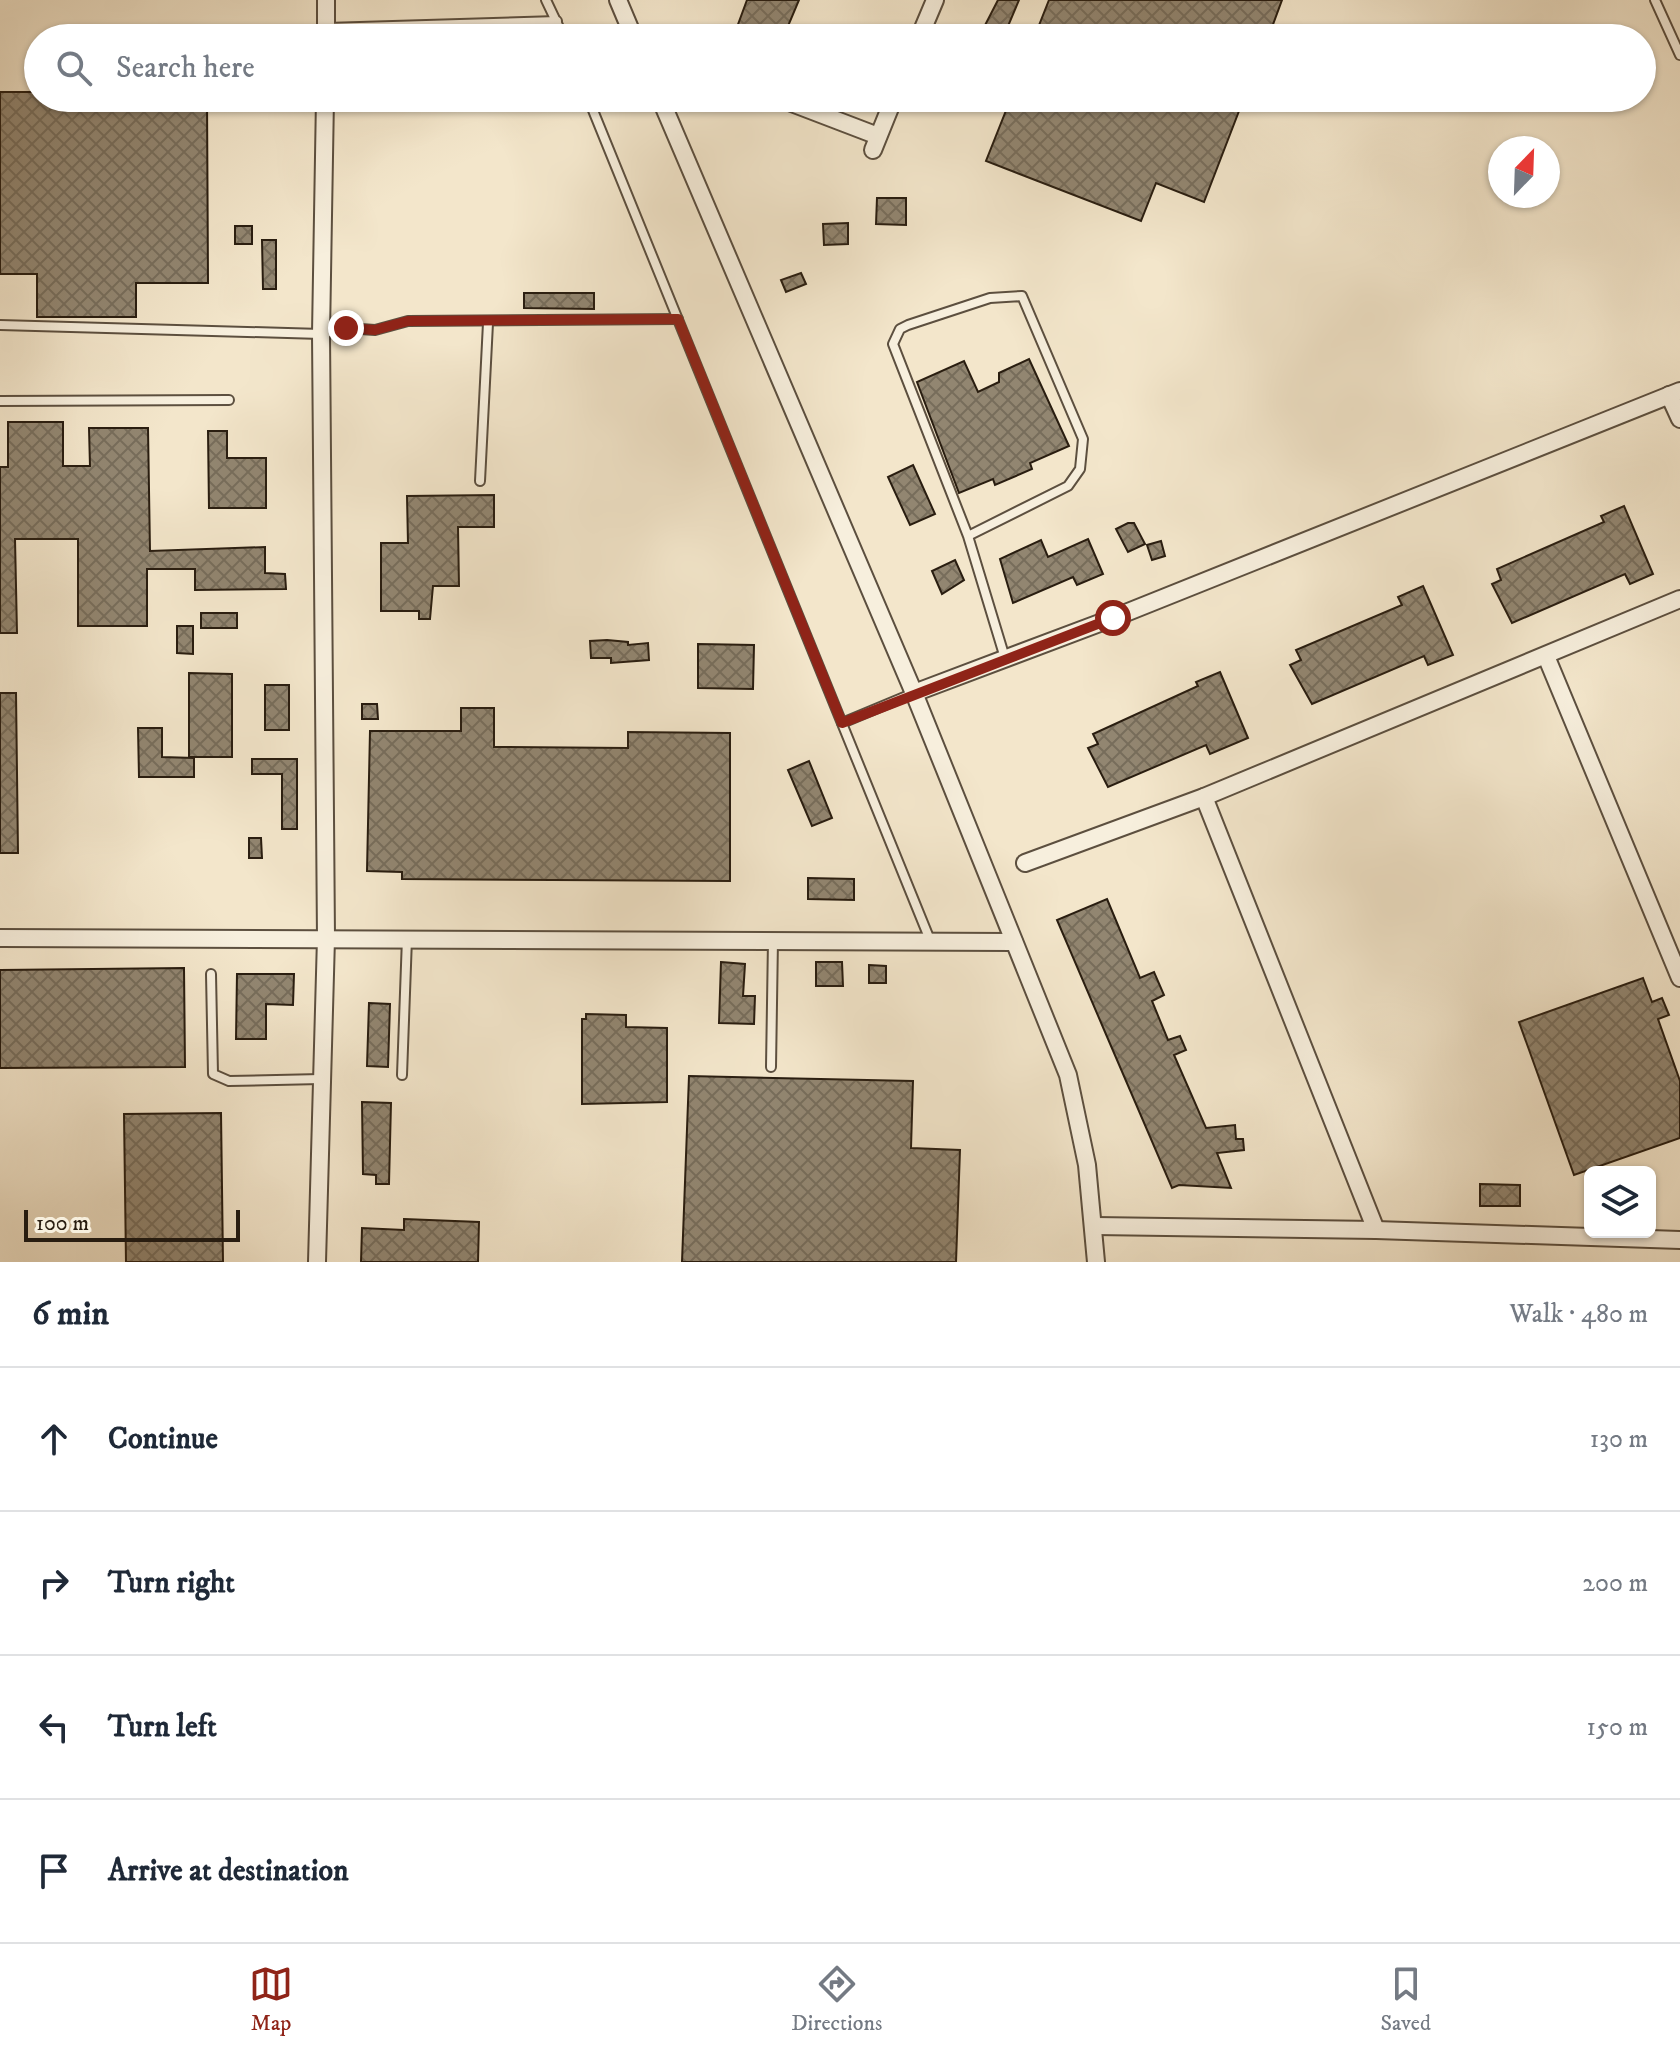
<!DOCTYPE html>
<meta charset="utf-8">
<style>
:root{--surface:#fff;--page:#f2f2f3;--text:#1f2937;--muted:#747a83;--line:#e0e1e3;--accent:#8f2418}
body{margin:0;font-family:"IM FELL DW Pica",serif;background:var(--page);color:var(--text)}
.controls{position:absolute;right:24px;bottom:24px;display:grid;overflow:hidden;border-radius:12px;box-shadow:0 2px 6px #0004}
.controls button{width:72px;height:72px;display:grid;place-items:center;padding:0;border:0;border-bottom:2px solid var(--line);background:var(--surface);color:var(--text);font:40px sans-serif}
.compass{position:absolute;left:1488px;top:136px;width:72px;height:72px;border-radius:50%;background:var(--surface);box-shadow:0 2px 6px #0004;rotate:23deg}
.scale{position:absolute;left:24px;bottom:20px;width:216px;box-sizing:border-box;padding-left:8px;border:4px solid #291d10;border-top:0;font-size:22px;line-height:28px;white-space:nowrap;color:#291d10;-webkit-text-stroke:6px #f7efdd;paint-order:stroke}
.stop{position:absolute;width:24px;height:24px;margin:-18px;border:6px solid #8f2418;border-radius:50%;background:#fff}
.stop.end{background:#8f2418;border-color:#fff;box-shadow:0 2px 8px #0008}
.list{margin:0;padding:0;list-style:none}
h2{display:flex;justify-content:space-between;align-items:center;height:104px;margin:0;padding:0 32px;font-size:34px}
h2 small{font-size:26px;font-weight:400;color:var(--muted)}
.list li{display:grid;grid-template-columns:52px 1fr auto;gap:24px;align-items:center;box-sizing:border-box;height:144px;padding:0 32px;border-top:2px solid var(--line)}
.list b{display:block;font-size:30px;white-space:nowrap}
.list em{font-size:26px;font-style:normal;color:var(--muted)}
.icon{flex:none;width:44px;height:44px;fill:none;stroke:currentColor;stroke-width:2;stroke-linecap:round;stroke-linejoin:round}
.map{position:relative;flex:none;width:1680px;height:1262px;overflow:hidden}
.search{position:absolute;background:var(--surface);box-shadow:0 2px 6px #0004;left:24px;right:24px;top:24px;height:88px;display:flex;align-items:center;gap:20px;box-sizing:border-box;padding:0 28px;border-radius:44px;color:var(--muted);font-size:30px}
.sheet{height:680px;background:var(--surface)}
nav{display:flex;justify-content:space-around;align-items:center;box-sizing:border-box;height:112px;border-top:2px solid var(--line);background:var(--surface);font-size:22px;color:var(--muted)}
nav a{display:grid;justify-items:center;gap:4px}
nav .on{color:var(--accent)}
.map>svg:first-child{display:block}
.building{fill:url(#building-cross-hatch);stroke:#291d10;stroke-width:2}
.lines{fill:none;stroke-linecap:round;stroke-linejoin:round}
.lane-casing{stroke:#5c4f3f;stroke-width:12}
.street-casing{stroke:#5c4f3f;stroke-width:20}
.lane{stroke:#f7efdd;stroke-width:8}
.street{stroke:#f7efdd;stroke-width:16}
.route{stroke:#8f2418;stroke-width:10}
</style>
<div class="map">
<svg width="1680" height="1262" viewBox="0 0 1680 1262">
<defs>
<pattern id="building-cross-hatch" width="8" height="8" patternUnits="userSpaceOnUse" patternTransform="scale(2)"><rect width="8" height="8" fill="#928671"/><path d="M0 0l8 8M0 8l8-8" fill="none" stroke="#776d5b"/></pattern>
</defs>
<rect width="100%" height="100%" fill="#f3e6cb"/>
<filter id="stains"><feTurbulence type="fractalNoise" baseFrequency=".0025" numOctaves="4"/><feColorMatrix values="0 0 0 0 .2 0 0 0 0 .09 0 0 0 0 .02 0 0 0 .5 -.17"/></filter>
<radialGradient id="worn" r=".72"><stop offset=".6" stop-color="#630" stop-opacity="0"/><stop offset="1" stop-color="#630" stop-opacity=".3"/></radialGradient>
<g class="building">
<polygon points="747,0 799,0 783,38 733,38"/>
<polygon points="998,0 1019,0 1003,38 989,38 980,35"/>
<polygon points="1049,0 1282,0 1268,38 1034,38"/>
<polygon points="0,92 38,92 38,98 207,98 208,283 136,283 136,317 37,317 37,274 0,274"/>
<polygon points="1011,98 1244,98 1204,202 1156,183 1141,221 986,161"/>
<polygon points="877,198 906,198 906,225 876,224"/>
<polygon points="848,223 848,244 824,245 823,224"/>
<rect x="235" y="226" width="17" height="18"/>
<polygon points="262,240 276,240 276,289 263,289"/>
<polygon points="801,273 806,284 786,292 781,280"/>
<polygon points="524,293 594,293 594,309 524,308"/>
<polygon points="1029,359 1069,446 1030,463 1032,469 995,485 993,479 959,493 917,382 964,361 978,392 999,382 999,373"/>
<polygon points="8,422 63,422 63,466 90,466 89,428 148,428 150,551 265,547 265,573 285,574 286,589 195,590 195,569 147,569 147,626 78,626 78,539 15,539 17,633 0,633 0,467 8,467"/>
<polygon points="208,431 227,431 227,458 266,458 266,508 209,508"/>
<polygon points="913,465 935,514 910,525 888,477"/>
<polygon points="494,495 494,527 458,527 459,586 433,586 430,619 419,619 419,611 381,611 381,543 408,543 407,496"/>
<polygon points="1624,506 1653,574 1630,584 1625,574 1512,623 1492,584 1501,580 1497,569 1604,522 1601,516"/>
<polygon points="1128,523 1134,523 1145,544 1128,552 1116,529"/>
<polygon points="1088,539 1103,574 1077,585 1073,577 1013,603 1000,559 1041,540 1048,557"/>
<polygon points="1161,541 1165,556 1152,560 1147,545"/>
<polygon points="955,560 964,580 942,594 932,571"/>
<polygon points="1423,586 1453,655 1428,665 1424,656 1312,704 1290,665 1301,660 1296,650 1402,605 1398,597"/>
<rect x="201" y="613" width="36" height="15"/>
<polygon points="177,626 193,626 193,654 177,653"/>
<polygon points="607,640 628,642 628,645 648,643 649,660 611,663 611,658 591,658 590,641"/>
<polygon points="698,644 754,645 753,689 698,688"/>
<polygon points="1220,672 1248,738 1210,754 1206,745 1108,787 1088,748 1098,744 1093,734 1198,686 1196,682"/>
<polygon points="189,673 232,674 232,757 189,757"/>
<rect x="265" y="685" width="24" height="45"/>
<polygon points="0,693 16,693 18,853 0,853"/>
<polygon points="362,704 377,704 378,719 362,719"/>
<polygon points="461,708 494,708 494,747 628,748 628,732 730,733 730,881 402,879 402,872 367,871 370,731 461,731"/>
<polygon points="138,728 162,728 162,757 194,758 194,777 139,777"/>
<polygon points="252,759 297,759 297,829 282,829 282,774 252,774"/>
<polygon points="809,761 832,818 812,826 788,770"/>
<polygon points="249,838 261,838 262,858 249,858"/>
<polygon points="808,878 854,879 854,900 808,899"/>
<polygon points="1107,899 1140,978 1154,972 1164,995 1152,1001 1168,1040 1180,1036 1186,1050 1174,1055 1206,1128 1235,1125 1236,1139 1243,1139 1244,1150 1217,1153 1231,1188 1179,1185 1172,1188 1105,1032 1057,920"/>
<polygon points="721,962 745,964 743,996 755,996 754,1024 719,1023"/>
<polygon points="816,962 842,962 843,986 816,986"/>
<polygon points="869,965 886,966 886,983 869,983"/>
<polygon points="184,968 185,1067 0,1068 0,970"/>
<polygon points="237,974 294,974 293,1005 266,1004 266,1039 236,1039"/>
<polygon points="1643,978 1652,1002 1662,998 1669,1015 1658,1019 1680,1081 1680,1138 1574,1175 1519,1022"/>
<polygon points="369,1003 390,1004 388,1067 367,1066"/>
<polygon points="586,1014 626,1015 626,1027 667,1028 667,1102 582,1104 582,1019 586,1019"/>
<polygon points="689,1076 913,1081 911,1148 960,1150 956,1262 682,1262"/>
<polygon points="362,1102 391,1103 389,1184 376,1184 376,1175 363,1174"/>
<polygon points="221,1113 223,1262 126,1262 124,1114"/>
<polygon points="1480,1184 1520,1185 1520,1206 1480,1206"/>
<polygon points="404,1219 479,1222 478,1262 361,1262 362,1228 404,1230"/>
</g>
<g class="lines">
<g class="lane-casing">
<g id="lane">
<polyline points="546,0 564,38"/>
<polyline points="1655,0 1680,55"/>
<polyline points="326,28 557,21"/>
<polyline points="534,38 534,22"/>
<polyline points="392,98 455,98"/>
<polyline points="588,98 930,940"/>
<polyline points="0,325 321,334 346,328 375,330 408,321 678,319"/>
<polyline points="0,401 229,400"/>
<polyline points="480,481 488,323"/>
<polyline points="968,536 1068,486 1080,469 1083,439 1022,296 990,298 908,325 900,329 893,344 968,536 1005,658"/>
<polyline points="842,723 914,693"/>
<polyline points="211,974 213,1074 229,1081 321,1079"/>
<polyline points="771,1067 773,940"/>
<polyline points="402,1075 407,938"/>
</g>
</g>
<g class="street-casing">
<g id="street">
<polyline points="618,0 634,38"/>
<polyline points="326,38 326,0"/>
<polyline points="919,38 935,0"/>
<polyline points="660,98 914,693 1068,1075 1087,1165 1096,1262"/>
<polyline points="789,102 878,136"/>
<polyline points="873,150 894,98"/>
<polyline points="1669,395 1680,419"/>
<polyline points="1546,656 1680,978"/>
<polyline points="914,693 1113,618 1680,391"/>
<polyline points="1204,797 1376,1230"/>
<polyline points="1025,863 1204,797 1680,599"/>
<polyline points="0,938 1014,942"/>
<polyline points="1095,1226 1376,1230 1680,1240"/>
<polyline points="317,1262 326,938 321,334 325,98"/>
</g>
</g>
<use href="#lane" class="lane"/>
<use href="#street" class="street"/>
</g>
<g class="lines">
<polyline class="route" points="346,328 375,330 408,321 678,319 842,723 1113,618"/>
</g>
<rect width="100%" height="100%" filter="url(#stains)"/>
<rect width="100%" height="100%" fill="url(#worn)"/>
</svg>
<div class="controls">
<button><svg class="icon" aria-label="layers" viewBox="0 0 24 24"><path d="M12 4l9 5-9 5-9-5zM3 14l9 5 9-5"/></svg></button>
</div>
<svg class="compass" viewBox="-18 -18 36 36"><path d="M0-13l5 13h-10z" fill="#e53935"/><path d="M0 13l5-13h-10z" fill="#747a83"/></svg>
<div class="scale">100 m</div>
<div class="stop" style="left:1113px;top:618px"></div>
<div class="stop end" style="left:346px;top:328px"></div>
<div class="search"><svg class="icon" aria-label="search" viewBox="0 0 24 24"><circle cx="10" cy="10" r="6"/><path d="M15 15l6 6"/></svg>Search here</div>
</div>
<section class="sheet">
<h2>6 min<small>Walk · 480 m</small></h2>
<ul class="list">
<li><svg class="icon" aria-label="ahead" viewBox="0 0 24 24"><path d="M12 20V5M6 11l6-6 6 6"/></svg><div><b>Continue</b></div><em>130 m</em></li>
<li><svg class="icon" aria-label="right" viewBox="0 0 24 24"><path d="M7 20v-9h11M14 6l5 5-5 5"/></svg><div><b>Turn right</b></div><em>200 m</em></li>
<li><svg class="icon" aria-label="left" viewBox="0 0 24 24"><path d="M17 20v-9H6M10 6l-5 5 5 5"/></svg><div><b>Turn left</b></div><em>150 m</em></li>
<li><svg class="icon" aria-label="arrive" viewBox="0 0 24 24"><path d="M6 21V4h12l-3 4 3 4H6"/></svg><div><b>Arrive at destination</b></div></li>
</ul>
</section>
<nav>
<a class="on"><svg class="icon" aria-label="map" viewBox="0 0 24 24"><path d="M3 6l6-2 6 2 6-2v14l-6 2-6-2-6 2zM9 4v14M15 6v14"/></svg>Map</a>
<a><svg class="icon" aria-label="directions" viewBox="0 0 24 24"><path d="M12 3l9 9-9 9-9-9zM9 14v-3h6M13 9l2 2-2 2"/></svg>Directions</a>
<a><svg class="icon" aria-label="saved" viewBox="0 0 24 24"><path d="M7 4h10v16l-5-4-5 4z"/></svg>Saved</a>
</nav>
